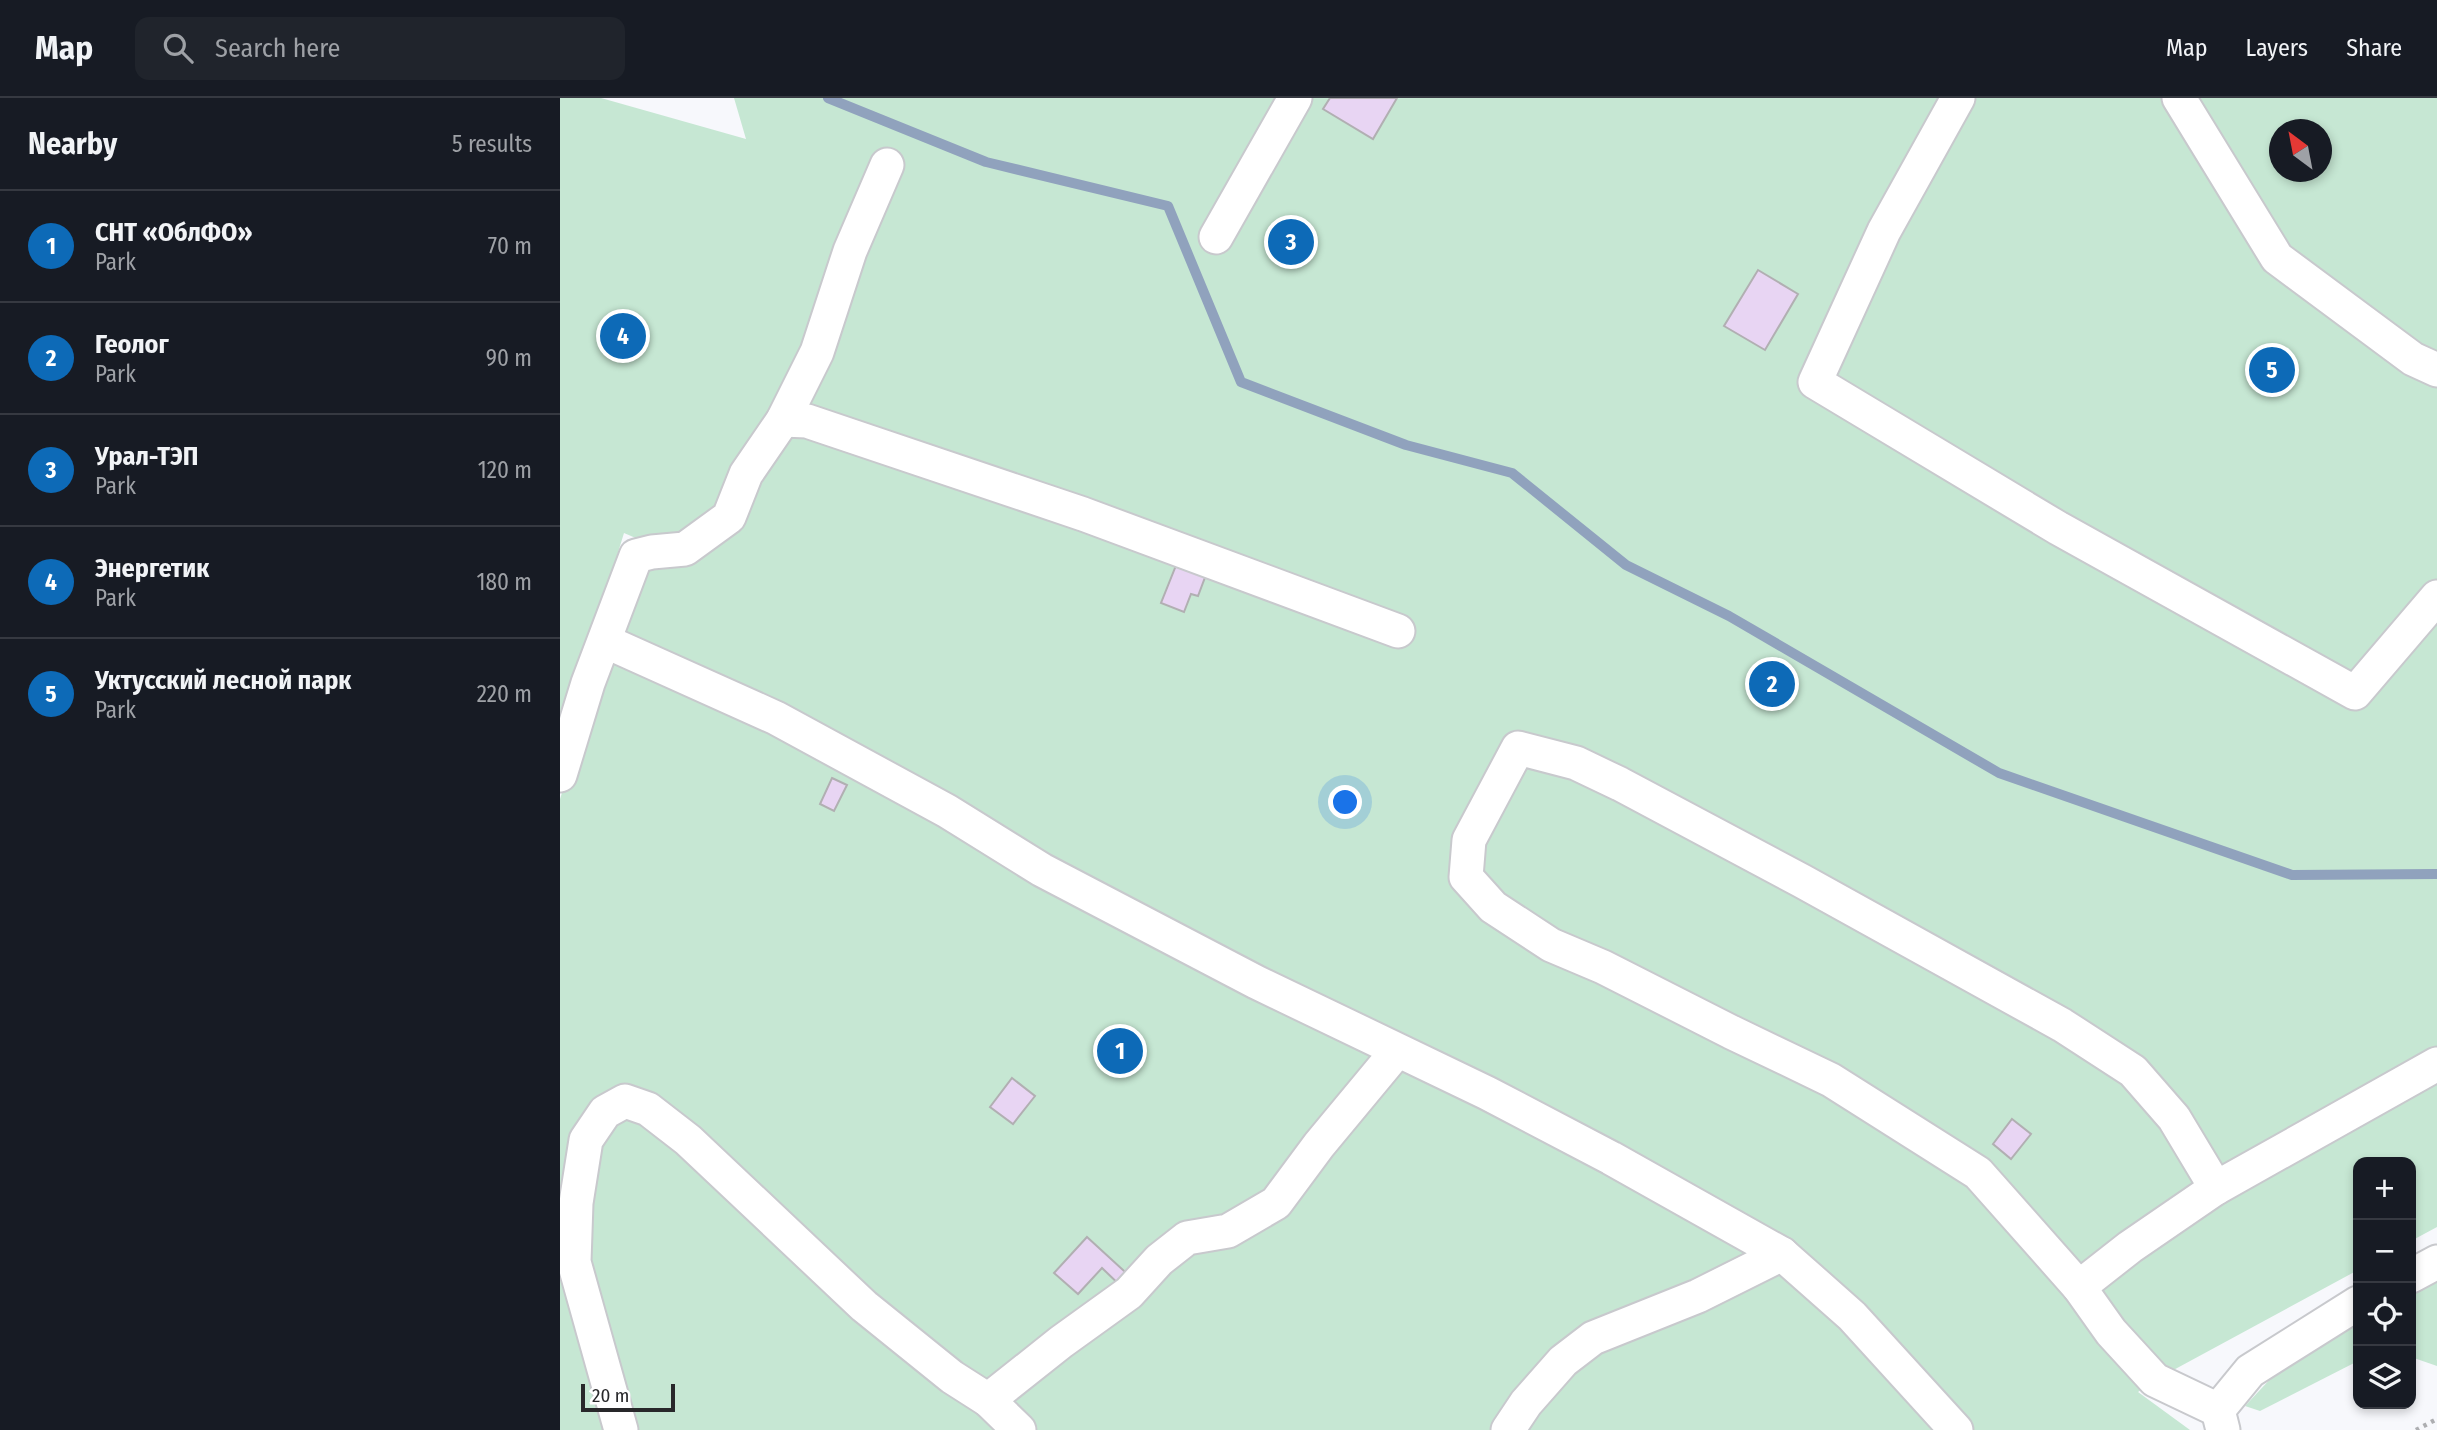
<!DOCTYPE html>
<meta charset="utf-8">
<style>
:root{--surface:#171b24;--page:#20242c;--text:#f1f3f6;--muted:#9ea1a6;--line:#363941;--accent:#0d6ab7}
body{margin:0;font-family:"Fira Sans Condensed",sans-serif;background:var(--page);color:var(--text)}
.controls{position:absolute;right:21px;bottom:21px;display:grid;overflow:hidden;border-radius:14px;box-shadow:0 4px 10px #0003}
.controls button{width:63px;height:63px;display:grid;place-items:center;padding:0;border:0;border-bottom:2px solid var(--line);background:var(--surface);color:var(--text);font:35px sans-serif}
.compass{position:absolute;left:1709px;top:21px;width:63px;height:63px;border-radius:50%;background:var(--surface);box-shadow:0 4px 10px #0003;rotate:328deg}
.scale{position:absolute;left:21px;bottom:18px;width:94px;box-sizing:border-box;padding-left:7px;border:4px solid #28282a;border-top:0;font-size:19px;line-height:24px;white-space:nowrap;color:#28282a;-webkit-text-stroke:5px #fff;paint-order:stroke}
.you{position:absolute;left:786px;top:705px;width:24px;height:24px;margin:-18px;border:5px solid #fff;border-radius:50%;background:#1a73e8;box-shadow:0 0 0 10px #1a73e833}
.badge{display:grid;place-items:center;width:46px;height:46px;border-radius:50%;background:var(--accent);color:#fff;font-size:23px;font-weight:700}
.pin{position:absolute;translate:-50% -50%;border:4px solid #fff;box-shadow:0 2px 7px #0006}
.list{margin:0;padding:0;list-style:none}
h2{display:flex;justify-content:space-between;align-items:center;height:91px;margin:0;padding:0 28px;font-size:30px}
h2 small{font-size:23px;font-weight:400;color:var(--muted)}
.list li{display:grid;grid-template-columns:46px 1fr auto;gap:21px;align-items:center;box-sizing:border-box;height:112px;padding:0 28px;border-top:2px solid var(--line)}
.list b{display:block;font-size:26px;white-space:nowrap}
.list p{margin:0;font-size:23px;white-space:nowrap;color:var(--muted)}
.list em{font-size:23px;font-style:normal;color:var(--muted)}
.icon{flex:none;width:38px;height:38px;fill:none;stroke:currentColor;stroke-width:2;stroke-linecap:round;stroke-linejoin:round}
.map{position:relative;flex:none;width:1877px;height:1332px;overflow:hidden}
header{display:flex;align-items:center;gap:42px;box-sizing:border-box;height:98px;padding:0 35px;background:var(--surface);border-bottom:2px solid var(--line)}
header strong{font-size:33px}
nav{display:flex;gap:38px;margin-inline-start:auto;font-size:24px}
.search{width:490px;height:63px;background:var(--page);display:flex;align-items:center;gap:18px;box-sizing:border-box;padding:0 24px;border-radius:14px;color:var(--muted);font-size:26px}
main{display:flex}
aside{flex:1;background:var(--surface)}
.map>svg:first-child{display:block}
.green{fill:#c6e7d3;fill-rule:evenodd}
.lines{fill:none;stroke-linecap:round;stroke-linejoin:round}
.stream{stroke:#90a2bd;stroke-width:10}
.building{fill:#e8d5f3;stroke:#b1afb2;stroke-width:2}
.minor-casing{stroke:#c8c9cd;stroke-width:37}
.path{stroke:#adaeb1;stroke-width:4.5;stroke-dasharray:3.5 5;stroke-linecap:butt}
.minor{stroke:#fff;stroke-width:33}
</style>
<header>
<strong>Map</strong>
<div class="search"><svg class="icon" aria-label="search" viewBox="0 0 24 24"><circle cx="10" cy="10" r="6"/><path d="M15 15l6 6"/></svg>Search here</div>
<nav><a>Map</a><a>Layers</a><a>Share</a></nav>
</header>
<main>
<aside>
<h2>Nearby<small>5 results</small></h2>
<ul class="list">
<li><span class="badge">1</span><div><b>СНТ «ОблФО»</b><p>Park</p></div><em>70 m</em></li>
<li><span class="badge">2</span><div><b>Геолог</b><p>Park</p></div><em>90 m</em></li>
<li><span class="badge">3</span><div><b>Урал-ТЭП</b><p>Park</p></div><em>120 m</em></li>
<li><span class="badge">4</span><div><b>Энергетик</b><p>Park</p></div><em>180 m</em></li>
<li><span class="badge">5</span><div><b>Уктусский лесной парк</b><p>Park</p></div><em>220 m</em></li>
</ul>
</aside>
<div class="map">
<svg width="1877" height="1332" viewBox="0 0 1877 1332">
<rect width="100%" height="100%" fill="#f7f8fc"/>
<g class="green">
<path d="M0 0H41L186 41 174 0H1877V1129L1851 1143V1064H1798V1172L1595 1282 1578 1294 1630 1332H0V701L31 606 58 549 93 463 92 447 64 435 0 642ZM1720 32H1762V74H1720Z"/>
<polygon points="1877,1179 1877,1268 1851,1259 1851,1194"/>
<polygon points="1798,1222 1798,1263 1700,1313 1685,1308 1729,1261"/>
</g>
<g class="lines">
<polyline class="stream" points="268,0 426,64 608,108 681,284 846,347 952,375 1066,467 1169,518 1439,675 1732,777 1877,776"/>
</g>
<g class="building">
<polygon points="770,0 837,0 813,41 763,11"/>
<polygon points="1198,172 1238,196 1205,252 1164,228"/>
<polygon points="621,455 650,466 638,498 631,496 624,514 601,505"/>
<polygon points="272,680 287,687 274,713 260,706"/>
<polygon points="452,980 475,998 453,1026 430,1009"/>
<polygon points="1452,1021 1471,1036 1451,1061 1433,1046"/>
<polygon points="527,1139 575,1183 566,1193 542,1170 518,1196 494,1175"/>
</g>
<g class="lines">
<g class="minor-casing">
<g id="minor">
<polyline points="1398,0 1324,133 1255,284 1498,430 1795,595 1877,499"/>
<polyline points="1619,0 1717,160 1853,261 1877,272"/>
<polyline points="656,139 735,0"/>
<polyline points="223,322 247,323 523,416 838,533"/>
<polyline points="58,549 216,620 387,713 482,772 696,884 927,995 1051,1060 1222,1156 1292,1218 1396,1332"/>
<polyline points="0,677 28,585 76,458 92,454 125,451 169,419 186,376 223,322 257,254 290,153 327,67"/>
<polyline points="1656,1090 1614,1020 1573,973 1502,927 1242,783 1060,686 1016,665 958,650 909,742 906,779 933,809 991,847 1043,869 1171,934 1271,982 1418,1075 1519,1189 1551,1234 1595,1282 1658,1312"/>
<polyline points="1851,1178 1877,1164"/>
<polyline points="1519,1189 1570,1149 1656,1090 1877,966"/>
<polyline points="428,1302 501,1244 569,1195 599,1162 627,1140 668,1133 716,1105 759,1047 837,953"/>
<polyline points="61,1332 14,1164 16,1105 26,1042 45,1014 65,1003 88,1011 128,1042 304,1208 392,1279 428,1302 459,1332"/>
<polyline points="948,1332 966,1305 1003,1263 1033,1240 1138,1198 1222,1156"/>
<polyline points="1663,1332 1658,1312 1690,1273 1798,1205"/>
</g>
</g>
<polyline class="path" points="1856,1332 1877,1321"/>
<use href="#minor" class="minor"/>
</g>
</svg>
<div class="controls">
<button>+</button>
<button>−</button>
<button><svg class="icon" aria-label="locate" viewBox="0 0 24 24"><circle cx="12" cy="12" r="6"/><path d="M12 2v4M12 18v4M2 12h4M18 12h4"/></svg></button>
<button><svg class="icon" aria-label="layers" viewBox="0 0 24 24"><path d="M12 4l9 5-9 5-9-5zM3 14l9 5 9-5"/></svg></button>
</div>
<svg class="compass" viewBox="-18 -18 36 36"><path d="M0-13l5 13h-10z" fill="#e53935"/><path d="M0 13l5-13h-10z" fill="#9ea1a6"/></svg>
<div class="scale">20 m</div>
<div class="you"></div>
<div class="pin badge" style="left:560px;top:953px">1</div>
<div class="pin badge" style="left:1212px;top:586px">2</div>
<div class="pin badge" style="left:731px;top:144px">3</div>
<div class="pin badge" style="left:63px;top:238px">4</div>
<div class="pin badge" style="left:1712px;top:272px">5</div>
</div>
</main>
